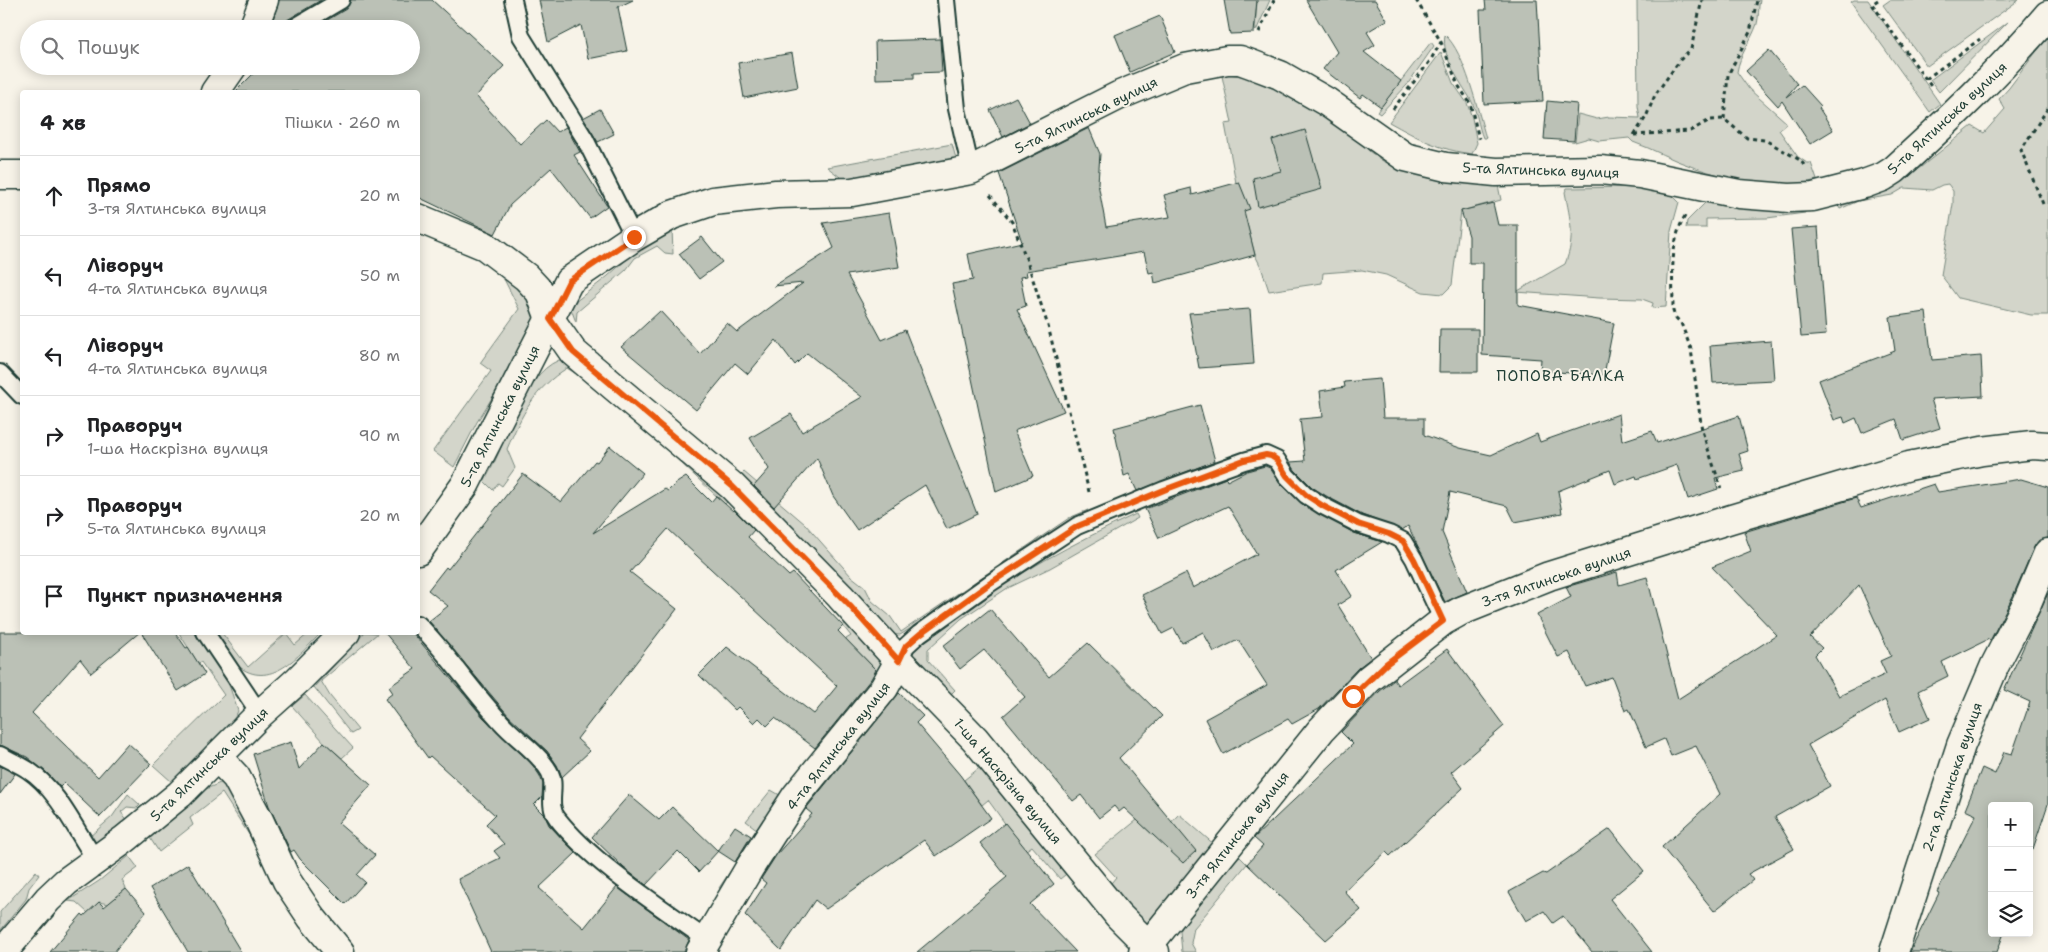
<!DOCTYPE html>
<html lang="uk">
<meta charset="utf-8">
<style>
:root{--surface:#fff;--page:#f6f6f6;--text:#202124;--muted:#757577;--line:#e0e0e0}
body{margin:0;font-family:"Shantell Sans",sans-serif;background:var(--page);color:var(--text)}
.controls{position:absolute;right:15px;bottom:15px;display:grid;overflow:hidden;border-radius:5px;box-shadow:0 2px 12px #0003}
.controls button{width:45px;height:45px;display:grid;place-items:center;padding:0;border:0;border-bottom:1px solid var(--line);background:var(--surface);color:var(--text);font:25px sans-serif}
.stop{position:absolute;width:15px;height:15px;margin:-11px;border:4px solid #ea580c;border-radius:50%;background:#fff}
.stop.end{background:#ea580c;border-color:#fff;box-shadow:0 1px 5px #0008}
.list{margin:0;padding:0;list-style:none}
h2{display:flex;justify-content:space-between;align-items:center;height:65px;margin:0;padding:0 20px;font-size:21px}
h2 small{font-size:16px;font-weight:400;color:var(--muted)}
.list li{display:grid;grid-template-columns:32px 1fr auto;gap:15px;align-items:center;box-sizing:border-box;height:80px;padding:0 20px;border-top:1px solid var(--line)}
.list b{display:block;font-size:19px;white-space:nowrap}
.list p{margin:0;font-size:16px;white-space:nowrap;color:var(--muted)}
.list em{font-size:16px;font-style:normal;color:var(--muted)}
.icon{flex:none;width:28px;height:28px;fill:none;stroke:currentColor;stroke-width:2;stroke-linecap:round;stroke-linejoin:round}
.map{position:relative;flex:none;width:2048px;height:952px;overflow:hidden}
.search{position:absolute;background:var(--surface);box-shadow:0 2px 12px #0003;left:20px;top:20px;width:400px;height:55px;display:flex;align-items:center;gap:12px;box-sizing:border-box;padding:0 18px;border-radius:28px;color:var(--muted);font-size:19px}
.panel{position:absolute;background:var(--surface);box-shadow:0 2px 12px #0003;left:20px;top:90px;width:400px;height:545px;border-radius:5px}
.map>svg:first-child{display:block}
.green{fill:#d3d5ca;stroke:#79897f}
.building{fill:#bbc1b6;stroke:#1f3d34;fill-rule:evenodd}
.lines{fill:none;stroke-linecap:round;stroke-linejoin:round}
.service-casing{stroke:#1f3d34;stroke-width:20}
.minor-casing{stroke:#1f3d34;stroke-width:31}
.path{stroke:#1f3d34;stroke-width:3;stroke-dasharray:4 4;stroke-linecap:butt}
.service{stroke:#f7f3e8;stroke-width:16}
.minor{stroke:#f7f3e8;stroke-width:28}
.route{stroke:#ea580c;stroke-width:6}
.labels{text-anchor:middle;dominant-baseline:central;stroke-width:4;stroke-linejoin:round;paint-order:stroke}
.street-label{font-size:14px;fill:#1f3d34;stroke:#f7f3e8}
.neighbourhood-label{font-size:15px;letter-spacing:1px;fill:#1f3d34;stroke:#f7f3e8}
</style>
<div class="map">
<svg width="2048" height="952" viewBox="0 0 2048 952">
<rect width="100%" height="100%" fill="#f7f3e8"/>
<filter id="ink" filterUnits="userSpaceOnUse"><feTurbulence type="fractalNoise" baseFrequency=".02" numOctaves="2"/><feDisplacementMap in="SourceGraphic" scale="10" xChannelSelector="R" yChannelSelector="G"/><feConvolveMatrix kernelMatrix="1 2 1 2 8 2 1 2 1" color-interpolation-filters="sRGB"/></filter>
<g filter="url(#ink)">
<g class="green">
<polygon points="1257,0 1270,0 1256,31 1255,30"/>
<path d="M1637 0H1760C1758 8 1759 17 1757 24 1751 41 1740 54 1737 72L1749 89 1787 123 1779 130 1798 157 1807 163H1811L1817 180C1777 191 1731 180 1693 167 1672 160 1653 149 1633 142L1629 138 1599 141 1589 138 1575 142 1578 114 1597 119 1609 117 1640 118 1638 106Z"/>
<polygon points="1854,0 1868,0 1940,104 1930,112 1851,2"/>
<polygon points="1890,0 2019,0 1927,66 1883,5"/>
<polygon points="2008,22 1939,92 1930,80"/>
<path d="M1445 35C1465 52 1478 112 1486 138H1483C1478 126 1477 111 1471 100 1460 81 1441 57 1445 35Z"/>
<polygon points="2048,36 2048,315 2031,315 1958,298 1941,275 1953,204 1953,191 1948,184 1942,185 1932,190 1904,188 1892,195 1858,201 1840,209 1837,204 1882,192 1921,167 1972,126 1984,133 2005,109 1999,99 2009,88"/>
<polygon points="1431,42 1434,46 1407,85 1380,114 1377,112"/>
<path d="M1441 52 1453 83 1467 103 1472 118 1477 143 1472 154C1439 150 1418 138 1389 122Z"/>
<polygon points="1229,74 1254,78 1291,94 1359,138 1369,151 1383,161 1412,170 1498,185 1501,200 1461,211 1452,285 1443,294 1423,292 1386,275 1362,270 1323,273 1322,283 1269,291 1261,267 1255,255 1236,183 1225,124 1232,123 1222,76"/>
<polygon points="952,144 957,162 844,180 827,167"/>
<path d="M1635 187 1669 192 1679 202 1671 231 1666 307 1652 308 1653 303 1642 299 1599 298 1516 292 1565 264C1576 237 1570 220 1565 192L1567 188Z"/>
<path d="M1706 202C1739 208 1772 214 1804 209L1805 213 1767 218 1706 219V228H1686L1687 221Z"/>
<polygon points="672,228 673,254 665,253 657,246 635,258 626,270 577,312 576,322 571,309 575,302 608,276 644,244"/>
<polygon points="503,277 518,281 537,312 533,332 477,422 454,467 433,451 491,371 480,363 519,309"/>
<path d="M559 360 570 362 731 498 725 504 607 394 567 368C534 389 522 414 507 449L515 468 502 486 498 483 493 490 484 481C507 447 519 377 559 360Z"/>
<polygon points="744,472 805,524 851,576 865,587 872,601 890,616 901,632 1069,518 1088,510 931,616 900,635 887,634 739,477"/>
<path d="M1136 514 1138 518 1050 568 1006 589 961 619 928 649V660L955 690 947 698 908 658C921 641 940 629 957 616 1014 575 1073 543 1136 514Z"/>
<polygon points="849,618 884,654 881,675 846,639 851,636 843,626"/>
<polygon points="365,632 378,633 321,681 330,696 358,730 351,734 314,687"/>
<polygon points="179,633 196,633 227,679 238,711 232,723 172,782 153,765 224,695 201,662 198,663"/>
<path d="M214 633H222L248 667 286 633 295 645 309 633H321C299 655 270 692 237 665 228 658 221 642 214 633Z"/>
<polygon points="305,695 353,748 342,758 324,742 292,706"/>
<polygon points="983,765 1070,871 1060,879 1032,846 1025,851 988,800 982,805 964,780"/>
<polygon points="220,783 231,787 268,864 222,793 190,818 193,825 159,852 150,838 206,789"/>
<polygon points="771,790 785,798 723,890 719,888 758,830 746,821"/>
<polygon points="128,794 140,805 137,808 127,807 121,812 129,822 97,843 89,837 112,817"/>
<polygon points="1179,814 1216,846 1150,923 1136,923 1107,888 1116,877 1095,854 1137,820 1156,838"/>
<polygon points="1237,854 1247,864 1194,928 1191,943 1196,952 1182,952 1180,931 1199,897"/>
<polygon points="129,856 138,868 122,880 126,889 108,904 99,902 88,913 76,902 68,901 99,881"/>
<polygon points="36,871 39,875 29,888 26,899 0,931 0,912"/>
</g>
<g class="building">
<polygon points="279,0 321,0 287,20 282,29 270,29"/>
<polygon points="351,0 432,0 504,66 476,96 520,144 546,120 557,132 566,127 580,152 574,155 607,206 590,218 551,168 510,205 495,234 418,197 418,92 235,92 257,70 255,68 256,66 411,66 411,29 312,29 346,9"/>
<polygon points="539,0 633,0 618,7 627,51 588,59 581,25 548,42"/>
<polygon points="1224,0 1257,0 1254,33 1230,34"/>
<polygon points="1306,0 1375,0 1387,20 1367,32 1375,45 1364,52 1401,81 1381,107 1363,94 1360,98 1323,69 1337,52"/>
<polygon points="1485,0 1537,0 1543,101 1484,104 1480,10 1486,10"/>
<polygon points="1160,16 1175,52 1130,72 1115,35"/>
<polygon points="940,39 942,72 914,73 914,78 876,79 875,41"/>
<polygon points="1769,50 1797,84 1786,97 1802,85 1821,106 1819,108 1833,130 1810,144 1782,101 1778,106 1746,71"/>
<polygon points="792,53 798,87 744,98 738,63"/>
<polygon points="1016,97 1030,123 1003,137 990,110"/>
<polygon points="1547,101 1577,104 1574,141 1544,139"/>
<polygon points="600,109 614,134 598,142 583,118"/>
<polygon points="1089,128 1100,154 1098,183 1106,227 1170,217 1164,195 1191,188 1192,195 1239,182 1250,209 1244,211 1255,255 1155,283 1153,272 1149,273 1144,252 1026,271 1027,276 1020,277 1026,306 1017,309 1064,411 1014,431 1033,476 996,492 952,284 973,280 968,254 1022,242 999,173"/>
<polygon points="1305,130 1322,189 1258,207 1253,178 1281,171 1272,140"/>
<polygon points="1493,203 1498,225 1518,225 1518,305 1614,323 1604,375 1540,371 1541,359 1482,355 1483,263 1469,263 1469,236 1461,211"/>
<polygon points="889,213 899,267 847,275 882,340 905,330 977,514 947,529 925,485 857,530 833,496 817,458 774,507 754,486 769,469 750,438 791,414 802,432 862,397 807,353 795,365 776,340 748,374 735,363 696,410 621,347 660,311 700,354 727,323 737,332 803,283 774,286 834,248 823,223"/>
<polygon points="1818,227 1826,335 1801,337 1791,229"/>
<polygon points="702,237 722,262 699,279 679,254"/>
<polygon points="1250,309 1254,364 1199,368 1189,313"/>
<polygon points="1926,312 1932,360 1981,356 1983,396 1931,399 1940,428 1903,440 1896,419 1862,433 1856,418 1845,423 1843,417 1834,420 1819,380 1895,351 1890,317"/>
<polygon points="1440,329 1478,329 1478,372 1439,372"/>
<polygon points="1771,341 1774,380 1713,383 1710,346"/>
<polygon points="1380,379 1383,418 1424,418 1424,435 1460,448 1491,455 1537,434 1540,442 1619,414 1622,441 1652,431 1657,443 1739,416 1748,451 1739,454 1744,471 1715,478 1718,489 1688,499 1677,465 1637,479 1636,476 1615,484 1610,470 1558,491 1562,513 1515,522 1507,506 1450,492 1442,532 1467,592 1445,602 1408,526 1402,530 1362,515 1328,497 1312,487 1295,470 1290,462 1305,461 1300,419 1323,417 1320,391 1345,387 1344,382"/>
<polygon points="1200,405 1215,461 1137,491 1129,474 1124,476 1114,428"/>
<polygon points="610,446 643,473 593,533 665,489 668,491 675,484 686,477 711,502 716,496 733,511 734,510 754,530 748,537 789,576 793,573 843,626 838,631 876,670 871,679 815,748 775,718 767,726 759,718 754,723 738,707 735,710 699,675 727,647 814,714 837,686 668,529 630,572 677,609 577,739 590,751 562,777 557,765 547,751 508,715 429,621 448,606 428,590 446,567 448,569 523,474 561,502 595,461 597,462"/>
<polygon points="1265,466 1270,468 1280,483 1301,503 1354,533 1382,542 1336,570 1352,596 1338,605 1371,658 1358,668 1319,709 1292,724 1288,719 1223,754 1205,719 1267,685 1238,640 1214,652 1203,632 1182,643 1174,628 1162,634 1142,595 1186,573 1193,588 1257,554 1228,506 1159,538 1145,509 1226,478 1227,481 1247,471"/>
<path d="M2021 479 2048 487V538L2039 540 2034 547 2013 596 1990 641 1989 639 1942 662 1948 676 1918 691 1930 718 1899 732 1885 700 1808 745 1830 786 1775 817 1794 849 1748 874 1753 880 1714 911 1662 847 1720 794 1696 746 1671 756 1664 739 1646 747 1629 709 1625 711 1612 677 1585 686 1569 652 1558 657 1537 615 1571 597 1566 587 1617 572 1619 585 1647 577 1678 699 1777 635 1712 567 1751 551 1744 532 1856 498 1861 508 1934 484 1938 492ZM1859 585 1891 656 1880 661 1886 674 1839 696 1815 655 1822 648 1810 637Z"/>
<polygon points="2048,593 2048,804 2033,849 2029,848 2029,806 1992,806 1992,933 2004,933 1997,952 1910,952 1939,893 1937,892 1976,815 1965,810 1982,768 1995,774 2004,752 2012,754 2030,702 2004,690"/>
<polygon points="990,609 1049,677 1088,643 1162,716 1119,758 1196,851 1183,863 1124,808 1119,812 1114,806 1099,818 1081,795 1073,801 1003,716 1025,697 984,650 960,669 943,646"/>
<polygon points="0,632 140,632 91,673 80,659 32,713 98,777 128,743 151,764 100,817 64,783 60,787 46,772 27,757 0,745"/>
<polygon points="141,632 175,632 186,648 188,647 205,674 178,691"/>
<polygon points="384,632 412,632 483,717 532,764 540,776 543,784 542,797 534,805 545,816 549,825 576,853 539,888 584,928 617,887 689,940 684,952 491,952 458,879 500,858 494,851 504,844 486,824 495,815 430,756 428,758 385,699 393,693 389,687 415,669"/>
<polygon points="1447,649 1504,726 1451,772 1463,788 1390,856 1386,852 1344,891 1361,910 1326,940 1247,864 1263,846 1254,838 1353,744 1341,732 1380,691 1394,680 1398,685"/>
<polygon points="899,693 923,716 916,723 960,775 991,818 936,856 924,840 826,909 815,900 781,950 745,915 766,883 761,879 777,854 812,814 806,809 808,806"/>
<polygon points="291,742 299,769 324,742 371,785 338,823 375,855 357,875 365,882 345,904 300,859 294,850 291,852 269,806 253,754"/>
<polygon points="0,766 15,774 0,794"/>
<polygon points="629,795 659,820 672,807 718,851 735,826 751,836 735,862 718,851 699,872 678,851 646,885 624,868 592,837"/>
<polygon points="1005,823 1054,884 1030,904 1076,952 917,952 1007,877 980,843"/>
<polygon points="1610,829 1644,871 1610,899 1652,952 1592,952 1563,916 1553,923 1544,911 1526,921 1509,892 1543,873 1546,874"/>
<polygon points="188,864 241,952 188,952 150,888"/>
<polygon points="126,889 146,912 114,952 50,952 82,914 84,916 99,902 104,907"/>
</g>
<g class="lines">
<g class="service-casing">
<g id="service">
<polyline points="513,0 521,36 585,139 634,237"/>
<polyline points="946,0 957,109 971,170"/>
<polyline points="292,29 341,0"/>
<polyline points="0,373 22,396"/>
<path d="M418 624C448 654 472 691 501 722 516 739 538 752 549 771 558 786 546 803 557 818 593 864 660 906 707 940"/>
<polyline points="205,632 260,714"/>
<polyline points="899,661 906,646 919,634 989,584 1077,526 1164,490 1244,461 1266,455 1277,460 1287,476 1306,495 1323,506 1358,524 1389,534 1403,541 1414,559 1443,621"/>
<path d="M0 755C9 760 19 764 28 770 59 791 75 830 96 860"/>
</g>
</g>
<g class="minor-casing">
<g id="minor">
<polyline points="253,29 264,0"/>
<polyline points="215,92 233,66"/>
<polyline points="0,175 22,175"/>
<polyline points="418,218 485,246 526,277 540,292 550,319 573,352 732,486 840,596 899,661 975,739 1118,915 1155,952"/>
<path d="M418 551 465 485 569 281 634 237 672 215 713 201 776 194 852 192 971 170 1120 95 1185 68 1227 60H1240L1251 64 1280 75 1327 102 1405 157 1446 167 1496 172 1600 170 1640 174 1739 194 1789 198 1813 197 1864 184 1883 177 1894 170C1948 121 2001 71 2048 15"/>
<polyline points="217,757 236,777 259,820 287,881 311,917 340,952"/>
<polyline points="3,952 48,899 66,882 125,839 180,794 260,714 298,680 346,632"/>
<polyline points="700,952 750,867 796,796 884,688 899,661"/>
<polyline points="1143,952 1321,730 1369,679 1443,621 1461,611 1549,576 1731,519 1909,466 1982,451 2032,445 2048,446"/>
<polyline points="1894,952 1961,745 1995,665 2027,603 2048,553"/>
</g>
</g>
<g class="path">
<polyline points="1416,0 1441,42 1458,85 1470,103 1479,139"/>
<polyline points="1878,0 1872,4 1933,89"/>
<polyline points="1259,32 1274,0"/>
<polyline points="1926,79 1980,39"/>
<polyline points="1393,109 1430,61 1441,42"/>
<polyline points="1724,119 1728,75 1750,32 1757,0"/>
<polyline points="1634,135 1690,131 1710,120 1724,119 1747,138 1765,140 1800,160 1804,165"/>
<polyline points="1634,135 1646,117 1655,95 1680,60 1691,49 1702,0"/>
<polyline points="990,195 1012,222 1026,258 1048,326 1089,492"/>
<polyline points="2043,204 2021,150 2048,108"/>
<path d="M1685 216C1669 243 1673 280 1673 311L1675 317 1681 323 1691 349 1702 431 1721 488"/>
</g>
<use href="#service" class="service"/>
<use href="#minor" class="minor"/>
</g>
</g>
<g class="lines" filter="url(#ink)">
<polyline class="route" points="634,237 569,281 550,319 573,352 732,486 850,606 899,661 906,646 920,634 989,584 1078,526 1164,490 1244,460 1266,455 1271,456 1277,460 1287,476 1306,495 1323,506 1358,524 1389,534 1403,541 1414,559 1443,621 1386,664 1353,696"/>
</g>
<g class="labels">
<g class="street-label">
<text transform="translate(1086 115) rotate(-26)">5-та Ялтинська вулиця</text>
<text transform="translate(1947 118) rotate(-43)">5-та Ялтинська вулиця</text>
<text transform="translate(1541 170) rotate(2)">5-та Ялтинська вулиця</text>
<text transform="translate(500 416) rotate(-63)">5-та Ялтинська вулиця</text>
<text transform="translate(1556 577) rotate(-19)">3-тя Ялтинська вулиця</text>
<text transform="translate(838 746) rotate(-52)">4-та Ялтинська вулиця</text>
<text transform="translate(209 764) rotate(-44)">5-та Ялтинська вулиця</text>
<text transform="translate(1952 777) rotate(-71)">2-га Ялтинська вулиця</text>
<text transform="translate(1008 781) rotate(50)">1-ша Наскрізна вулиця</text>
<text transform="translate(1237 835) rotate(-52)">3-тя Ялтинська вулиця</text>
</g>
<g class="neighbourhood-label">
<text x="1561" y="376">ПОПОВА БАЛКА</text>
</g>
</g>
</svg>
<div class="controls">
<button>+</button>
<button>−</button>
<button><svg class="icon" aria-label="layers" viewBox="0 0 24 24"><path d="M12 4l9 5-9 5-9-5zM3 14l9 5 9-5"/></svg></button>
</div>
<div class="stop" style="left:1353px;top:696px"></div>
<div class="stop end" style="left:634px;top:237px"></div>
<div class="search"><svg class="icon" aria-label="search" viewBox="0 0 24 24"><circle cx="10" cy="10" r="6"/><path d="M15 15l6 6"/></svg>Пошук</div>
<section class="panel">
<h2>4 хв<small>Пішки · 260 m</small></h2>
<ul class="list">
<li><svg class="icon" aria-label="ahead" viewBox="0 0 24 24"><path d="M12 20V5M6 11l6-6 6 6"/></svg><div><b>Прямо</b><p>3-тя Ялтинська вулиця</p></div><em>20 m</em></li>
<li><svg class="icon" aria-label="left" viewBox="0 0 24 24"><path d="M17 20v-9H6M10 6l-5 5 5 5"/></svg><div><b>Ліворуч</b><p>4-та Ялтинська вулиця</p></div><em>50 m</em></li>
<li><svg class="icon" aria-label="left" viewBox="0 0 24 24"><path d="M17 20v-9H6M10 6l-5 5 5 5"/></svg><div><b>Ліворуч</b><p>4-та Ялтинська вулиця</p></div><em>80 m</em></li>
<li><svg class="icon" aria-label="right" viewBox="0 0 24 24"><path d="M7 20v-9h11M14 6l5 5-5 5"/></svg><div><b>Праворуч</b><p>1-ша Наскрізна вулиця</p></div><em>90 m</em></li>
<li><svg class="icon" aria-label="right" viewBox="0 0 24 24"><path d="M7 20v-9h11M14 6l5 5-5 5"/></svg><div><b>Праворуч</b><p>5-та Ялтинська вулиця</p></div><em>20 m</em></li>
<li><svg class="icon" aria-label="arrive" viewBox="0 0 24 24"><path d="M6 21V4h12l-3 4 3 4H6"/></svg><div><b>Пункт призначення</b></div></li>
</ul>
</section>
</div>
